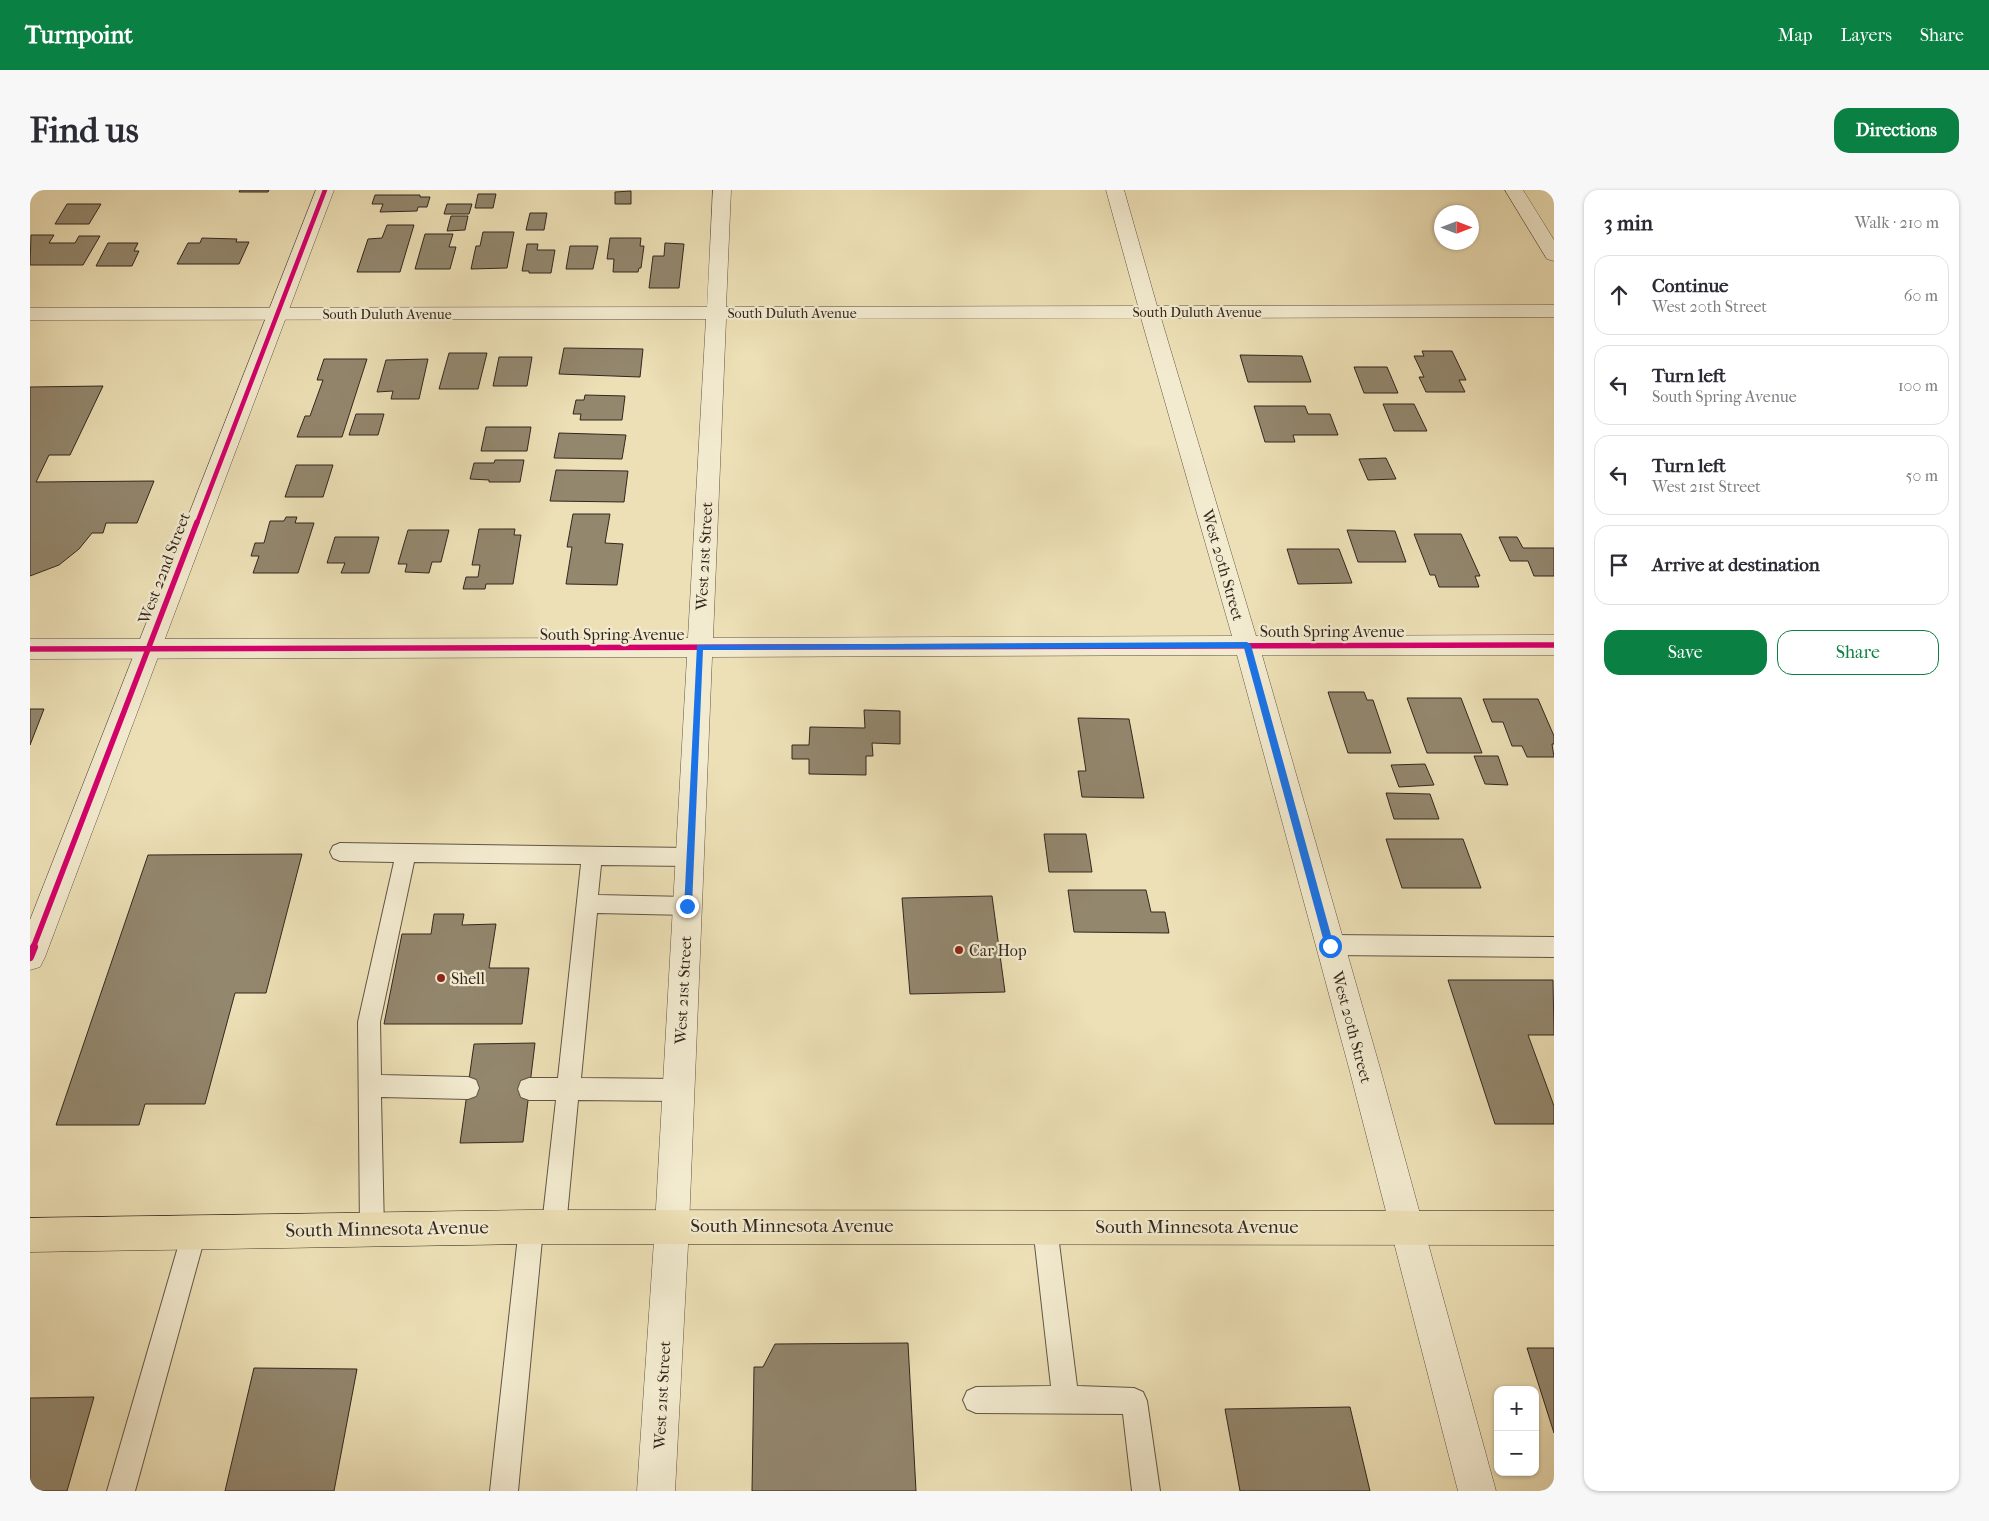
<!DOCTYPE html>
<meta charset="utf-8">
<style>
:root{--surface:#fff;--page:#f7f7f7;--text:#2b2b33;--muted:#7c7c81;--line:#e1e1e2;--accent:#0b8043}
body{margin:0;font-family:"IM FELL French Canon",serif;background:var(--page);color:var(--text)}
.controls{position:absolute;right:15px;bottom:15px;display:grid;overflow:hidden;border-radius:10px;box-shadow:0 1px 4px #0004}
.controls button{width:45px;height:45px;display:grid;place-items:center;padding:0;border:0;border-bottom:1px solid var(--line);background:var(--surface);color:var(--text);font:25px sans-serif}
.compass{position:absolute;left:1404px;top:15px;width:45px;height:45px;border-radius:50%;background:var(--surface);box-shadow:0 1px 4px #0004;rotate:90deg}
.stop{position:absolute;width:15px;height:15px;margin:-11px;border:4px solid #1a73e8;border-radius:50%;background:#fff}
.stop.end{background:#1a73e8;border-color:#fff;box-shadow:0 1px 5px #0008}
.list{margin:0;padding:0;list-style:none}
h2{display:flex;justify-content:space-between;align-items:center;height:65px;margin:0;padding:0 20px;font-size:21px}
h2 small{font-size:16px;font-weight:400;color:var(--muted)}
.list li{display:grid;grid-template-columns:32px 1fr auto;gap:15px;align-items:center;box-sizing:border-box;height:80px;margin:0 10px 10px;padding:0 10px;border:1px solid var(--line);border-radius:15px}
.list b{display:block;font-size:19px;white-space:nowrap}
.list p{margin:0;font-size:16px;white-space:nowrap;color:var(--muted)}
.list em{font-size:16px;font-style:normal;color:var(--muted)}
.actions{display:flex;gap:10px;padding:15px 20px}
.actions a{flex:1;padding:11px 0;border:1px solid var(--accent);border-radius:15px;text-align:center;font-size:18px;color:var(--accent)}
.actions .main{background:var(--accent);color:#fff}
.icon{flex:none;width:28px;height:28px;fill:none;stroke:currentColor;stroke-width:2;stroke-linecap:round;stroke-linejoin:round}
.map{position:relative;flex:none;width:1524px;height:1301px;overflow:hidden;border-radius:15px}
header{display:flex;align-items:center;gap:30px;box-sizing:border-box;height:70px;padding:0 25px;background:var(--accent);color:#fff}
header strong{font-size:24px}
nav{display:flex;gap:28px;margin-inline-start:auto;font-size:18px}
.intro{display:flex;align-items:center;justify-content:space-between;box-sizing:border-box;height:120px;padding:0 30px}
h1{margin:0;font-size:35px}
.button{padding:12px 22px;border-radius:15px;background:var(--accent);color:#fff;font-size:18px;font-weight:700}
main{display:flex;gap:30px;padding:0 30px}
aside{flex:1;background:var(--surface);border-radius:15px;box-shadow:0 1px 4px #0004}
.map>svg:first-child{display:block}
.building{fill:#93876e;stroke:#32271f}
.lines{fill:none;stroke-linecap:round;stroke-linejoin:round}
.service-casing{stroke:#615545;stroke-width:2}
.minor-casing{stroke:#615545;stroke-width:1}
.tertiary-casing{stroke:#615545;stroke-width:1}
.primary-casing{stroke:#32271f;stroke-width:1}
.service{fill:#f3ebd0;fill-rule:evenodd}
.minor{fill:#f3ebd0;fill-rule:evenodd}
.tertiary{fill:#f3ebd0;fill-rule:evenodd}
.primary{fill:#ede0b6;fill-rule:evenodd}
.cycleway-far2-casing{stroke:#f3ebd0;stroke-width:7}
.cycleway-far1-casing{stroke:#f3ebd0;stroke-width:9}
.cycleway-casing{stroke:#f3ebd0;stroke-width:11}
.cycleway-far2{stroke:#d6006c;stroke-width:4.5}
.cycleway-far1{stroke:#d6006c;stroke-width:5.5}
.cycleway{stroke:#d6006c;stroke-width:8}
.route{fill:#1a73e8}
.poi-dot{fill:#8f2418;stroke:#f3ebd0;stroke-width:2}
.labels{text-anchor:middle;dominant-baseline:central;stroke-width:4.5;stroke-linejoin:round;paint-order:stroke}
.far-street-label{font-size:14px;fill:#32271f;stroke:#f3ebd0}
.street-label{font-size:16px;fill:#32271f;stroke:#f3ebd0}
.poi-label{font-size:16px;fill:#32271f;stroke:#f3ebd0;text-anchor:start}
.near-street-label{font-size:19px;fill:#32271f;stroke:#f3ebd0}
</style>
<header>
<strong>Turnpoint</strong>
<nav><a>Map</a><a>Layers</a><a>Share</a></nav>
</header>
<div class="intro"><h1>Find us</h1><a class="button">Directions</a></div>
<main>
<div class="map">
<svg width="1524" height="1301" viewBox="0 0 1524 1301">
<rect width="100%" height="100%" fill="#ede0b6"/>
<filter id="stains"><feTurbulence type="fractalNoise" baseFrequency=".004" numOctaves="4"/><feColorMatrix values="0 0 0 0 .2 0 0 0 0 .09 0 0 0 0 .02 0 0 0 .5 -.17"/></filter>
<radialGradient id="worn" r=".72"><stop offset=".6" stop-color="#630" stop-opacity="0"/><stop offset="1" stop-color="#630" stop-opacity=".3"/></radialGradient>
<g class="building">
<polygon points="210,0 239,0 238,2 209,2"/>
<polygon points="601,1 601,14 585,14 585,2"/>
<polygon points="448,4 466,4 463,18 445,18"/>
<polygon points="345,5 390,5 390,7 400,7 397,17 388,17 387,21 350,22 353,14 342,14"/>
<polygon points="37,14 71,14 59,34 25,34"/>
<polygon points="417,14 442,14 439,24 414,24"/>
<polygon points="500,23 517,23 514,40 496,40"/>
<polygon points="421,26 438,26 435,40 417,41"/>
<polygon points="357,35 384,35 370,82 327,82 338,49 352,48"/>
<polygon points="453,42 484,42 477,78 441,79 446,56 450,56"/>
<polygon points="395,44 423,44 419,57 426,57 420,79 385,79"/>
<polygon points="1,45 24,45 19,53 45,53 49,46 70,46 53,75 0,75"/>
<polygon points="172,48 207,49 206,52 219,52 209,74 147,74 158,53 170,53"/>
<polygon points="580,48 611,48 610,56 614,56 611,78 609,78 608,82 583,82 584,69 577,69"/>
<polygon points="78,53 108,53 104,61 109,61 102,76 66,76"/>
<polygon points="635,53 654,54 649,98 619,98 623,66 634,66"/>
<polygon points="497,54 508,54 507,60 525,60 521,83 499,83 499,81 492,81"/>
<polygon points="540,56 568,56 563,79 536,79"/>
<polygon points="534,158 613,159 610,187 529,184"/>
<polygon points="1392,161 1422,161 1436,190 1429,190 1435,202 1396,202 1389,187 1394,187 1384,166 1394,166"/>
<polygon points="419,163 457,163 448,199 409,199"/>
<polygon points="1210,165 1272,166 1281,192 1218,192"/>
<polygon points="469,167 502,167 497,196 463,196"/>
<polygon points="294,169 337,169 312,247 267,247 275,226 280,226 293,190 287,190"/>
<polygon points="398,169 389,209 361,209 363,201 347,202 356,170"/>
<polygon points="1324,177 1357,177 1368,203 1334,203"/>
<polygon points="73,196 40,265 19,265 6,292 124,291 107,333 76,333 73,343 62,343 49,359 29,375 0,386 0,197"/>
<polygon points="555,205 595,206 592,230 550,230 551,224 543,224 546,210 554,210"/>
<polygon points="1353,214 1384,214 1397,241 1364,241"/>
<polygon points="1224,216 1275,216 1278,224 1300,224 1308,245 1263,245 1265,252 1235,252"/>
<polygon points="326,224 354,224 348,245 319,245"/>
<polygon points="456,237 501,237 497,261 451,261"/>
<polygon points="529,243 596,245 592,269 524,268"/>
<polygon points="1356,268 1366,289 1338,290 1329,269"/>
<polygon points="465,270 494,270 490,292 459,292 459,290 440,289 444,273 464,273"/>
<polygon points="266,275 303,275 293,307 255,307"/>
<polygon points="526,280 598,281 594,312 520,311"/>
<polygon points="543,324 580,324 575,353 593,354 587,395 536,394 542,357 537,357"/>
<polygon points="256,327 267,327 265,333 284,333 268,383 223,383 229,366 221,366 225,353 234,353 240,331 254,331"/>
<polygon points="449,339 485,339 484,345 491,345 483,394 456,394 455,399 433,399 436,387 448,387 450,375 442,375"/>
<polygon points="378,340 419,340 411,372 402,372 399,383 375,382 377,374 368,374"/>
<polygon points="1317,340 1365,341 1376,372 1328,372"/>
<polygon points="1384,344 1431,344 1450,386 1445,386 1449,397 1409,397 1405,385 1400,385"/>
<polygon points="305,347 349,347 339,383 311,383 315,373 297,373"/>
<polygon points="1469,347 1487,347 1493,358 1524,358 1524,386 1504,386 1498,371 1480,371"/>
<polygon points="1257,359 1309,359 1322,393 1268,394"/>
<polygon points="1298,502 1334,502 1337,510 1343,510 1361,563 1318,563"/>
<polygon points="1377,508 1431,508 1452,563 1397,563"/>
<polygon points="1453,509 1508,509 1524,546 1524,554 1522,554 1524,567 1497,567 1492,556 1482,556 1473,532 1462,532"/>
<polygon points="0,519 14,519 0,555"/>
<polygon points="834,520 870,521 870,554 842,553 843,566 836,566 836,585 779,584 779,569 762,569 762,555 779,555 780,537 835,538"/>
<polygon points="1048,528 1099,529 1114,608 1052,607 1048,581 1056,581"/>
<polygon points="1444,566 1468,566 1478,595 1455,594"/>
<polygon points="1395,574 1404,595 1369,597 1361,575"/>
<polygon points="1356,603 1400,604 1409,629 1364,629"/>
<polygon points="1014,644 1056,644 1062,682 1019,682"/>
<polygon points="1356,649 1433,649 1451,698 1372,698"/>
<polygon points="272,664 236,803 205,803 175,914 115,914 109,935 26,935 118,665"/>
<polygon points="1038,700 1116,700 1121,722 1135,722 1139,743 1044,742"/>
<polygon points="962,706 975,802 880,804 872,708"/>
<polygon points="404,724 434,724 432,735 466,734 459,778 499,778 492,834 354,834 372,744 401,744"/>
<polygon points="1418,790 1523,790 1524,845 1498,845 1524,916 1524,934 1465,934"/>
<polygon points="505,853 493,952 430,953 444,854"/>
<polygon points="878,1153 886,1301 722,1301 724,1177 733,1177 745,1154"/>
<polygon points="1497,1158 1524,1158 1524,1243"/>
<polygon points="224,1178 327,1179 304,1301 195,1301"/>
<polygon points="64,1207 37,1301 0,1301 0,1208"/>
<polygon points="1320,1217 1340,1301 1210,1301 1195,1219"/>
</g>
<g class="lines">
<g class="service-casing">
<g id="service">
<polygon points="310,653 659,658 666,661 669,667 666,673 659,676 571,675 568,705 657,707 664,709 667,716 664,723 657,725 567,723 551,888 648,889 656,892 659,900 656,908 648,911 548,910 536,1037 533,1046 524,1049 515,1046 513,1039 488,1301 460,1301 489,1037 492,1028 501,1025 510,1028 512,1035 526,910 499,910 491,907 488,899 491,891 499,888 528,888 551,674 384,672 350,832 351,885 438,887 446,890 449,898 446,906 438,909 351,907 354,1040 351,1049 342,1052 333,1049 330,1040 328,832 364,672 310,671 303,668 300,662 303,656"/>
<polygon points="1300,745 1524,747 1524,767 1300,765 1293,762 1289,755 1293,748"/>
<polygon points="1015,1025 1024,1028 1027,1037 1047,1196 1104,1198 1113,1202 1117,1211 1130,1301 1102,1301 1093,1224 946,1223 937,1219 933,1210 937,1201 946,1197 1021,1196 1003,1037 1006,1028"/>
<polygon points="164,1031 173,1034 176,1043 105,1301 77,1301 152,1043 155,1034"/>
</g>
</g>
<g class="minor-casing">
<g id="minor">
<path d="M683 0H701L696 117 1108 116 1076 0H1094L1127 116 1524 115V127L1131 128 1226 446 1524 445V465H1232L1350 878 1466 1301H1428L1319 878 1207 465 682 467 659 1036 645 1301H607L625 1036 657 467 0 469V449L658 448 676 129 0 130V118L677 117ZM1111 128 1202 446 683 448 696 129Z"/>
<polygon points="1475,0 1493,0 1524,50 1524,71 1517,69"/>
</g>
</g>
<g class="tertiary-casing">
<polygon id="tertiary" points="286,0 304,0 15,767 10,777 0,780 0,730"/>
</g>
<g class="primary-casing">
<polygon id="primary" points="501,1020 1524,1021 1524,1055 501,1054 0,1062 0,1028"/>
</g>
<use href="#service" class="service"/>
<use href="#minor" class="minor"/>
<use href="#tertiary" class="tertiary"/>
<use href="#primary" class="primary"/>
<g class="cycleway-far2-casing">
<polyline id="cycleway-far2" points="167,333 295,0"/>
</g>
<g class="cycleway-far1-casing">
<g id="cycleway-far1">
<polyline points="0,459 1524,455"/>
<polyline points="3,758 167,332"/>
</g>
</g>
<g class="cycleway-casing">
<polyline id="cycleway" points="0,767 4,757"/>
</g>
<use href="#cycleway-far2" class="cycleway-far2"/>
<use href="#cycleway-far1" class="cycleway-far1"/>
<use href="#cycleway" class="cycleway"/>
</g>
<polygon class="route" points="1217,452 1221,455 1304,756 1303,758 1300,759 1295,756 1214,458 673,460 662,716 657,720 654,719 667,455"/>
<g class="poi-dot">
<circle cx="929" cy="760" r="5"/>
<circle cx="411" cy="788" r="5"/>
</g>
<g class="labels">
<g class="far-street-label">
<text x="1167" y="122">South Duluth Avenue</text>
<text x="762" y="123">South Duluth Avenue</text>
<text x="357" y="124">South Duluth Avenue</text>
</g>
<g class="street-label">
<text transform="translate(674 366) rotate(-87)">West 21st Street</text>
<text transform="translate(1193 375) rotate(74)">West 20th Street</text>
<text transform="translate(134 378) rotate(-69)">West 22nd Street</text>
<text x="1302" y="441">South Spring Avenue</text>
<text x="582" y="444">South Spring Avenue</text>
<text transform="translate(653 800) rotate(-87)">West 21st Street</text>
<text transform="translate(1322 837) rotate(75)">West 20th Street</text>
<text transform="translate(632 1205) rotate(-87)">West 21st Street</text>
</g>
<g class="poi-label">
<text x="939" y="760">Car Hop</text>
<text x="421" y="788">Shell</text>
</g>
<g class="near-street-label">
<text x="762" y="1036">South Minnesota Avenue</text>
<text x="1167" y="1037">South Minnesota Avenue</text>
<text transform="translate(357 1039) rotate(-1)">South Minnesota Avenue</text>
</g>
</g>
<rect width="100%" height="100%" filter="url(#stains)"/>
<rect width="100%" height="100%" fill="url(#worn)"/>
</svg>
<div class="controls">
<button>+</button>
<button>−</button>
</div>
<svg class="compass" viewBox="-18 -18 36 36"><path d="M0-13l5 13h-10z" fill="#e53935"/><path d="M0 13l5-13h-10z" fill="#7c7c81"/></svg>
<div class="stop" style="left:1300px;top:756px"></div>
<div class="stop end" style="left:657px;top:716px"></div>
</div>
<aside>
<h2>3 min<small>Walk · 210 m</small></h2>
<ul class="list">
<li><svg class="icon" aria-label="ahead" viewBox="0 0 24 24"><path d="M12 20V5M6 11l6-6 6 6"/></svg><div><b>Continue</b><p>West 20th Street</p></div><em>60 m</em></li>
<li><svg class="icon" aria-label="left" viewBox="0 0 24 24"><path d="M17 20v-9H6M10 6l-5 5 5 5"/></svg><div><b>Turn left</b><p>South Spring Avenue</p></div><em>100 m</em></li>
<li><svg class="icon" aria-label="left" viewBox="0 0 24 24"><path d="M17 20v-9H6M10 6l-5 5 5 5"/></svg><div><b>Turn left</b><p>West 21st Street</p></div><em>50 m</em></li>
<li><svg class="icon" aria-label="arrive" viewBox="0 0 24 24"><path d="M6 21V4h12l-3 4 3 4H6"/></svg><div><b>Arrive at destination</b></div></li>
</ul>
<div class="actions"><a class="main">Save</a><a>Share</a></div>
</aside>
</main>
